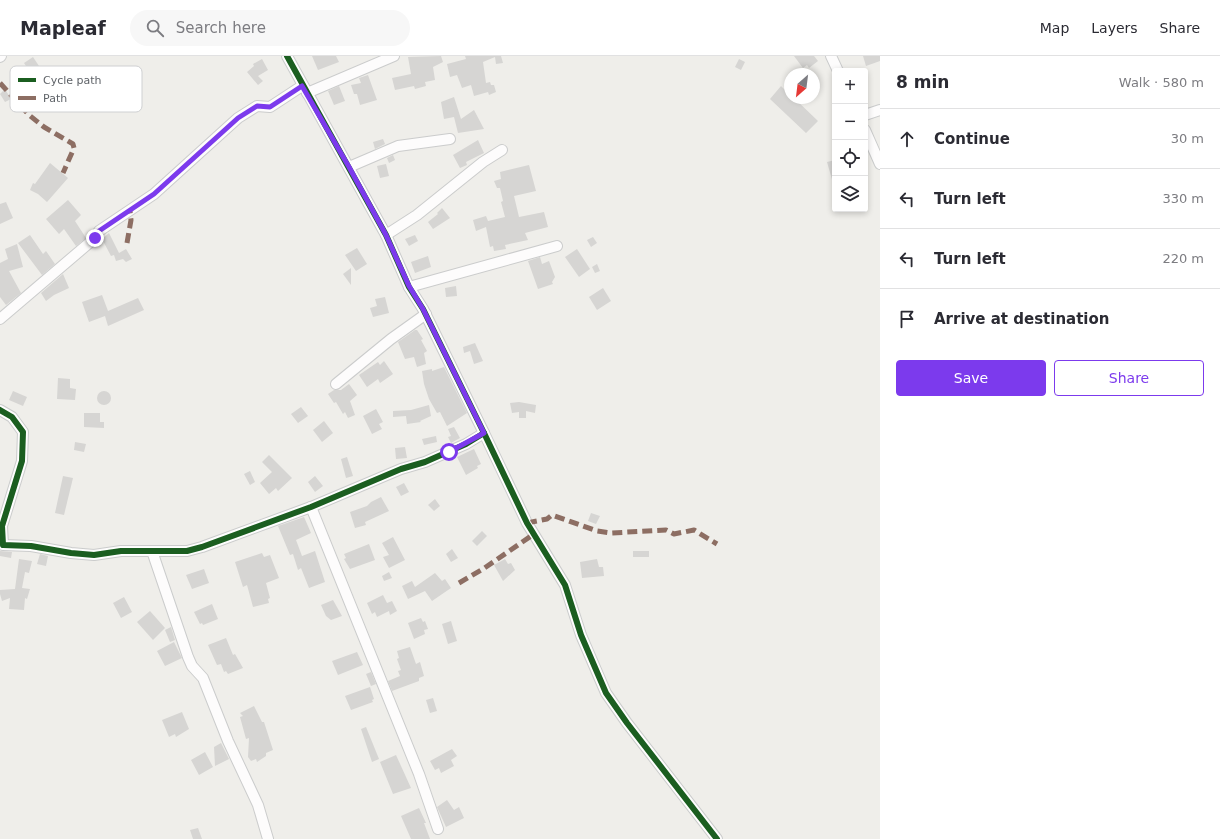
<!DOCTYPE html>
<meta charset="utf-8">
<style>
:root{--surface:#fff;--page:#f7f7f7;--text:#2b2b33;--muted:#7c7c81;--line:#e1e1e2;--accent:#7c3aed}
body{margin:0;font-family:"DejaVu Sans",sans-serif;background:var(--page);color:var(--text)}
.controls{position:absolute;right:12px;top:12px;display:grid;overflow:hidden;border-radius:4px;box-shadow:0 2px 6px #0003}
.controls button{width:36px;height:36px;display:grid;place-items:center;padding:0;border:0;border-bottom:1px solid var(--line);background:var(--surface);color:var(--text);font:20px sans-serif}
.compass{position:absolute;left:784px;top:12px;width:36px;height:36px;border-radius:50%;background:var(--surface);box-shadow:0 2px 6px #0003;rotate:208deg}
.stop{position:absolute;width:12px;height:12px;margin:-9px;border:3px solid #7c3aed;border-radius:50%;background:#fff}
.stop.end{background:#7c3aed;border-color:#fff;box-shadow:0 1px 4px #0008}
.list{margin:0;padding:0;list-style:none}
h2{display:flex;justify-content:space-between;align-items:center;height:52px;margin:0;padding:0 16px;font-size:17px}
h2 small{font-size:13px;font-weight:400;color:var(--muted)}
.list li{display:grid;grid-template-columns:26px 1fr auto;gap:12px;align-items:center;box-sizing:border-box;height:60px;padding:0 16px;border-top:1px solid var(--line)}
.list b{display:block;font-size:15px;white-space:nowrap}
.list em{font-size:13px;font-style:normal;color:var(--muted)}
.actions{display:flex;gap:8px;padding:12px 16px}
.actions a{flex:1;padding:9px 0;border:1px solid var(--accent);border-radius:4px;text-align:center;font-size:14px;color:var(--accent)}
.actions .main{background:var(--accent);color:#fff}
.icon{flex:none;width:22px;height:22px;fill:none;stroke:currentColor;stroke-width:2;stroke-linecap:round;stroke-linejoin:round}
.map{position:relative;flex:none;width:880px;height:783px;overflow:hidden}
header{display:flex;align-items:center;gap:24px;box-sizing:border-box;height:56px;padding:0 20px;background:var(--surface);border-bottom:1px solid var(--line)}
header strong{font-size:19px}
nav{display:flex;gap:22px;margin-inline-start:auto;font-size:14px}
.search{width:280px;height:36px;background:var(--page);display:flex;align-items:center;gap:10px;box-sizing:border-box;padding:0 14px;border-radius:22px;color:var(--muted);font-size:15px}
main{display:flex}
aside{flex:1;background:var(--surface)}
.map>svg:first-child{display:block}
.building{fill:#d6d5d3}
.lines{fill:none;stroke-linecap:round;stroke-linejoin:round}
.minor-casing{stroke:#cbcccc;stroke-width:12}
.minor{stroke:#fdfcfc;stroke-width:10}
.quiet{stroke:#8d6e63;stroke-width:5;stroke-dasharray:10 5;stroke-linecap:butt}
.cycleway-casing{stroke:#fff;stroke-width:8}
.cycleway{stroke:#1b5e20;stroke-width:6}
.route{stroke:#7c3aed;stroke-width:5}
.key{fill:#fff;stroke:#cfd0d2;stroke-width:1}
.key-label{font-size:11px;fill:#5f6368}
</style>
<header>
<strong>Mapleaf</strong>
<div class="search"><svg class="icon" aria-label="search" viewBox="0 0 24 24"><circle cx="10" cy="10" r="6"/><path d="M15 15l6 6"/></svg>Search here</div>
<nav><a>Map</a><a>Layers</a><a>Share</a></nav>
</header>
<main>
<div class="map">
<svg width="880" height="783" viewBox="0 0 880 783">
<rect width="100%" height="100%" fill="#efeeea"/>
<g class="building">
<polygon points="312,0 336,0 339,6 318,14"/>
<polygon points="441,0 443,6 433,11 435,24 425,26 426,30 415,33 414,30 395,34 392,22 411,18 408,1"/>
<polygon points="465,0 501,0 503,7 496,8 495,1 483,6 486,27 490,26 491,29 494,29 496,36 489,39 488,36 474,40 471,29 462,32 457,19 450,21 447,8 466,3"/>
<polygon points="794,0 814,0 818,5 809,12 807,9 803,12"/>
<polygon points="863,0 880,0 880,5 866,10"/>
<polygon points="33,1 39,10 30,16 24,7"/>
<polygon points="262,3 268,14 258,20 263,25 258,29 247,16 254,10 253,8"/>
<polygon points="739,3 745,6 741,14 735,11"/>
<polygon points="368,19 377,44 360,49 357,38 354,38 351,29 361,27 359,22"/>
<polygon points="339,30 345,45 334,49 328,35"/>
<polygon points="781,30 790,39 790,42 794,42 818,65 806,77 770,43"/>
<polygon points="5,33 11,43 5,46 0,38"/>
<polygon points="454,41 461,63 474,54 484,73 458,77 454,61 444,63 441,46"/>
<polygon points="383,83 385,88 375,93 373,86"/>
<polygon points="478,84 484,97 466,106 467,109 460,112 453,99"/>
<polygon points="393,99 395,104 389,107 387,102"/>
<polygon points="835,104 835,126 833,127 827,106"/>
<polygon points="50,107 68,122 47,146 38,138 30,134 33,127 35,128"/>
<polygon points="386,108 389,120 380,122 377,110"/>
<polygon points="529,109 536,135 514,140 519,161 544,156 548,171 525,177 528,184 505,189 506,193 494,195 493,190 490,191 486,171 476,175 473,164 486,160 488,165 505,161 501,146 503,145 500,132 497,132 494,125 501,123 500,116"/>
<polygon points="68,144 81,159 75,165 86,182 76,190 64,173 59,178 46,163"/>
<polygon points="6,146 13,162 0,168 0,148"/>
<polygon points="442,152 450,162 433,173 428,166 438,158 437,157"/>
<polygon points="109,177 119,197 126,193 132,203 126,206 123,203 116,205 114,199 111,200 102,183"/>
<polygon points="30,179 43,198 46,195 55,208 42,219 18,187"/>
<polygon points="415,179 418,185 409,190 405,183"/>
<polygon points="593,181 597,187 591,191 587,184"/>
<polygon points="17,188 23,211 9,215 21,237 6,249 0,241 0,207 8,203 5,193"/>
<polygon points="357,192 367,208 356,215 345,199"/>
<polygon points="577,193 590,213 579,221 565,201"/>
<polygon points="428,200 431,211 415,217 411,206"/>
<polygon points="540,201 542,208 549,205 555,221 552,226 553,228 538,233 528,205"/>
<polygon points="597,208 600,215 595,217 592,211"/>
<polygon points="351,212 351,229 343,218"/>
<polygon points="63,218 69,232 54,239 46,245 41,237"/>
<polygon points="456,230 457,240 446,241 445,232"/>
<polygon points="603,232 611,245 597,254 589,241"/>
<polygon points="102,239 108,255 138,242 144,254 108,270 105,260 89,266 82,246"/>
<polygon points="385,241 389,257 373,261 370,252 377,250 375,243"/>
<polygon points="415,274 417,274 423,283 421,284 427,295 424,297 426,308 417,311 414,301 405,303 398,286"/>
<polygon points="475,287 483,305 474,308 470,295 464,297 463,291"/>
<polygon points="384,305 393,318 380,327 378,323 367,331 359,319 378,306 380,309"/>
<polygon points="444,311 467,357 447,370 440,356 437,357 429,343 424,328 422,315 432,313 432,315"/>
<polygon points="58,322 70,323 70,332 76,333 75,344 57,343"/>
<polygon points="349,328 357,339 350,345 355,359 348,362 345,356 343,358 336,346 334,347 328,338 334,334 341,334"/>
<circle cx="104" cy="342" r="7"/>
<polygon points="13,335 27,341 23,350 9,344"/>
<polygon points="519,346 536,349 535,357 526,355 526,362 519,362 519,356 512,357 510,347"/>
<polygon points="429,349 431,360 420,365 421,366 407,368 406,360 393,361 393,355 411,354"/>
<polygon points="301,351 308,360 298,367 291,358"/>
<polygon points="376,353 383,366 379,368 382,373 372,378 363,360"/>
<polygon points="84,357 100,357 100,366 104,366 104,372 84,371"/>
<polygon points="324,365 333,377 322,386 313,374"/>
<polygon points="454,371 460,382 451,387 448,381 451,380 448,373"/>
<polygon points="436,380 437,386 424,389 422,383"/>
<polygon points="75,386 86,388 84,396 74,394"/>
<polygon points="405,391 407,402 396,403 395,392"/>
<polygon points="474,393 481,408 477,410 478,412 466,419 457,401"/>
<polygon points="269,399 292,422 278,435 276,432 269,438 260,427 272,416 262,406"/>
<polygon points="347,401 353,420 346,422 341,403"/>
<polygon points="250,415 255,426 250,429 244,418"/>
<polygon points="63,420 73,422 64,459 55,457"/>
<polygon points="315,420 323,430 315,436 308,426"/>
<polygon points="404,427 409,436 401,440 396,431"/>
<polygon points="381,441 389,455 365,466 366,469 355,472 350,456 367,450 371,446"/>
<polygon points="435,443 440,450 434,455 428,449"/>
<polygon points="591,457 600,460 596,468 588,465"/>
<polygon points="304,461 311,477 296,484 302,500 315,495 325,526 309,532 301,512 298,514 293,498 290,499 278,470"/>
<polygon points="482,475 487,480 477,490 472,485"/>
<polygon points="393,481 405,504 389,512 383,501 389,499 382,487"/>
<polygon points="369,488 375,504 350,513 344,503 346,502 344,498"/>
<polygon points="452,493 458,502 451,506 446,498"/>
<polygon points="0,495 12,496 11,502 0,500"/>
<rect x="633" y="495" width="16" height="6"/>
<polygon points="262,497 264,501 270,499 279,522 266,527 270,542 268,543 269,547 253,551 247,529 243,531 235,506"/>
<polygon points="40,498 48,500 46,510 37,508"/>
<polygon points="19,503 32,505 29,517 25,516 22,532 30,533 27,543 25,542 24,554 9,553 10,542 2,545 0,538 0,534 15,533"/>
<polygon points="505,503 508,508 511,507 515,514 503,525 494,509"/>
<polygon points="597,503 599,511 603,511 604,520 582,522 580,506"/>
<polygon points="204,513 209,527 192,533 186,519"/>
<polygon points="389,516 392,522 384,525 382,520"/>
<polygon points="435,517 442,525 445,523 451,532 432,545 425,535 408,543 402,530 412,525 415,531"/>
<polygon points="383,539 387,547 392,545 397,555 390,559 389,555 377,561 375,556 372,558 367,547"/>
<polygon points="124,541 132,556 121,562 113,547"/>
<polygon points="333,544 342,560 331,564 326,560 321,549"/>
<polygon points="212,548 218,563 203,569 202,567 200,568 194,556"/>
<polygon points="150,555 165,572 153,584 137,566"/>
<polygon points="421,562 423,566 425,565 428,573 424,574 425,578 414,583 408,567"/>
<polygon points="451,565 457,585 448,588 442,568"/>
<polygon points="171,571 175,584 170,586 165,574"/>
<polygon points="226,582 233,599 235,598 243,612 228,618 226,615 224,616 221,608 217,609 208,589"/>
<polygon points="174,586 182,602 165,610 157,595"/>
<polygon points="410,591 416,608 420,606 424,620 419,622 419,625 392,635 388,625 400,620 398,615 401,614 397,603 399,602 397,595"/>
<polygon points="357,596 363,609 338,619 332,605"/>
<polygon points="371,616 376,628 371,630 366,618"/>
<polygon points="370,631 374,643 372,644 373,646 351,654 345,640"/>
<polygon points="433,642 437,655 430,657 426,644"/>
<polygon points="254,650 262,666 264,666 273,694 266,697 266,700 257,706 256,703 251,705 248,701 249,682 246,683 240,661 243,660 240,657"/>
<polygon points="182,656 189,673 176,681 175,678 169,681 162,664"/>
<polygon points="366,671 379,703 372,706 361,673"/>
<polygon points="221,687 229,703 215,710 214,691"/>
<polygon points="452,693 457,700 451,704 454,710 441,717 439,712 435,714 430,705"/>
<polygon points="205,696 213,711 199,719 191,704"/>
<polygon points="396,699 411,732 393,738 380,706"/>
<polygon points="447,744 454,754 459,751 464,762 446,771 437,751"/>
<polygon points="419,752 426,767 424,767 430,783 411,783 401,760"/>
<polygon points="198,772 202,783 193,783 190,774"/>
</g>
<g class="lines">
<g class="minor-casing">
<g id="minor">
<polyline points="831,0 838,15"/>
<polyline points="0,1 1,0"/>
<polyline points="307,37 394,0"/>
<polyline points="865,59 880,54"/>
<polyline points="865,74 880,108"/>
<polyline points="349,111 398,90 450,83"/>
<polyline points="386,179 417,159 483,106 502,94"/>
<polyline points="409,231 557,190"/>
<polyline points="0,263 95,182 99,175 154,138 238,62 257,50 270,51 302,30"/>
<polyline points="336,328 391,283 426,258"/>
<polyline points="0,354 12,361 23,376 22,405 2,470 3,489 31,490 71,497 94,499 121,495 187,495 202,491 311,451 401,413 425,406 466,388 484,377 423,253 409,231 386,179 287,0"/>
<polyline points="484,377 527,467 565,529 581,579 606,637 627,667 717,783"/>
<polyline points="311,451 419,718 438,773"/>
<polyline points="152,495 188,601 192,610 203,622 228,685 258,749 268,783"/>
</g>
</g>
<use href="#minor" class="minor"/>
<g class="quiet">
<polyline points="0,27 29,59 44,71 73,88 74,92 63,117"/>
<polyline points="127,187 131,164 130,155"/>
<polyline points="527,467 547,463 552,459 597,475 611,477 666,474 674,478 694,474 717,488"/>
<polyline points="459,527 483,513 534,478"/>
</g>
<g class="cycleway-casing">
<g id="cycleway">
<polyline points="0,354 12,361 23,376 22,405 2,470 3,489 31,490 71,497 94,499 121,495 187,495 202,491 311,451 401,413 425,406 466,388 484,377 423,253 409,231 386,179 287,0"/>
<polyline points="484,377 527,467 565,529 581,579 606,637 627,667 717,783"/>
</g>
</g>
<use href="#cycleway" class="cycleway"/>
</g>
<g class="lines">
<polyline class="route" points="95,182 99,175 154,138 238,62 257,50 270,51 302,30 349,111 386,179 409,230 423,253 484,377 449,396"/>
</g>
<rect x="10" y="10" width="132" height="46" rx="6" class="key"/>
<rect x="18" y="22" width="18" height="4" fill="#1b5e20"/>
<rect x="18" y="40" width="18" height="4" fill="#8d6e63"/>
<g class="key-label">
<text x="43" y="28">Cycle path</text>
<text x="43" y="46">Path</text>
</g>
</svg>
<div class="controls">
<button>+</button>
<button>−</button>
<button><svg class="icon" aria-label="locate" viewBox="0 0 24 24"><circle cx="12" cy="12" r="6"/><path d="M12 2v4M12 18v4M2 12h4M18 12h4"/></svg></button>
<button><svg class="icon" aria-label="layers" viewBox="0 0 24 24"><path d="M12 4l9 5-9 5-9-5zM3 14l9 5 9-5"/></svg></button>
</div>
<svg class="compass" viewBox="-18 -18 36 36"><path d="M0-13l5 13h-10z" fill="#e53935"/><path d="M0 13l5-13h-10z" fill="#7c7c81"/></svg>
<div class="stop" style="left:449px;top:396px"></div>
<div class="stop end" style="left:95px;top:182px"></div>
</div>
<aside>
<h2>8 min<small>Walk · 580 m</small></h2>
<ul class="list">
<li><svg class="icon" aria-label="ahead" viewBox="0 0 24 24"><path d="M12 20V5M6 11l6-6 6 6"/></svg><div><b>Continue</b></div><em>30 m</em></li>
<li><svg class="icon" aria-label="left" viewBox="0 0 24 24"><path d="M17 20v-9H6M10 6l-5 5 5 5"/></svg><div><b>Turn left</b></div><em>330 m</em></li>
<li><svg class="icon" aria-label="left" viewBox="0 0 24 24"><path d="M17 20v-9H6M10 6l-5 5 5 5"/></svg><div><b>Turn left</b></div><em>220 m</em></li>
<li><svg class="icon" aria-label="arrive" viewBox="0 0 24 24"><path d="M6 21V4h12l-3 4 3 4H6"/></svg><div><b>Arrive at destination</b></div></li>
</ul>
<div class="actions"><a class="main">Save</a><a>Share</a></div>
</aside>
</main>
